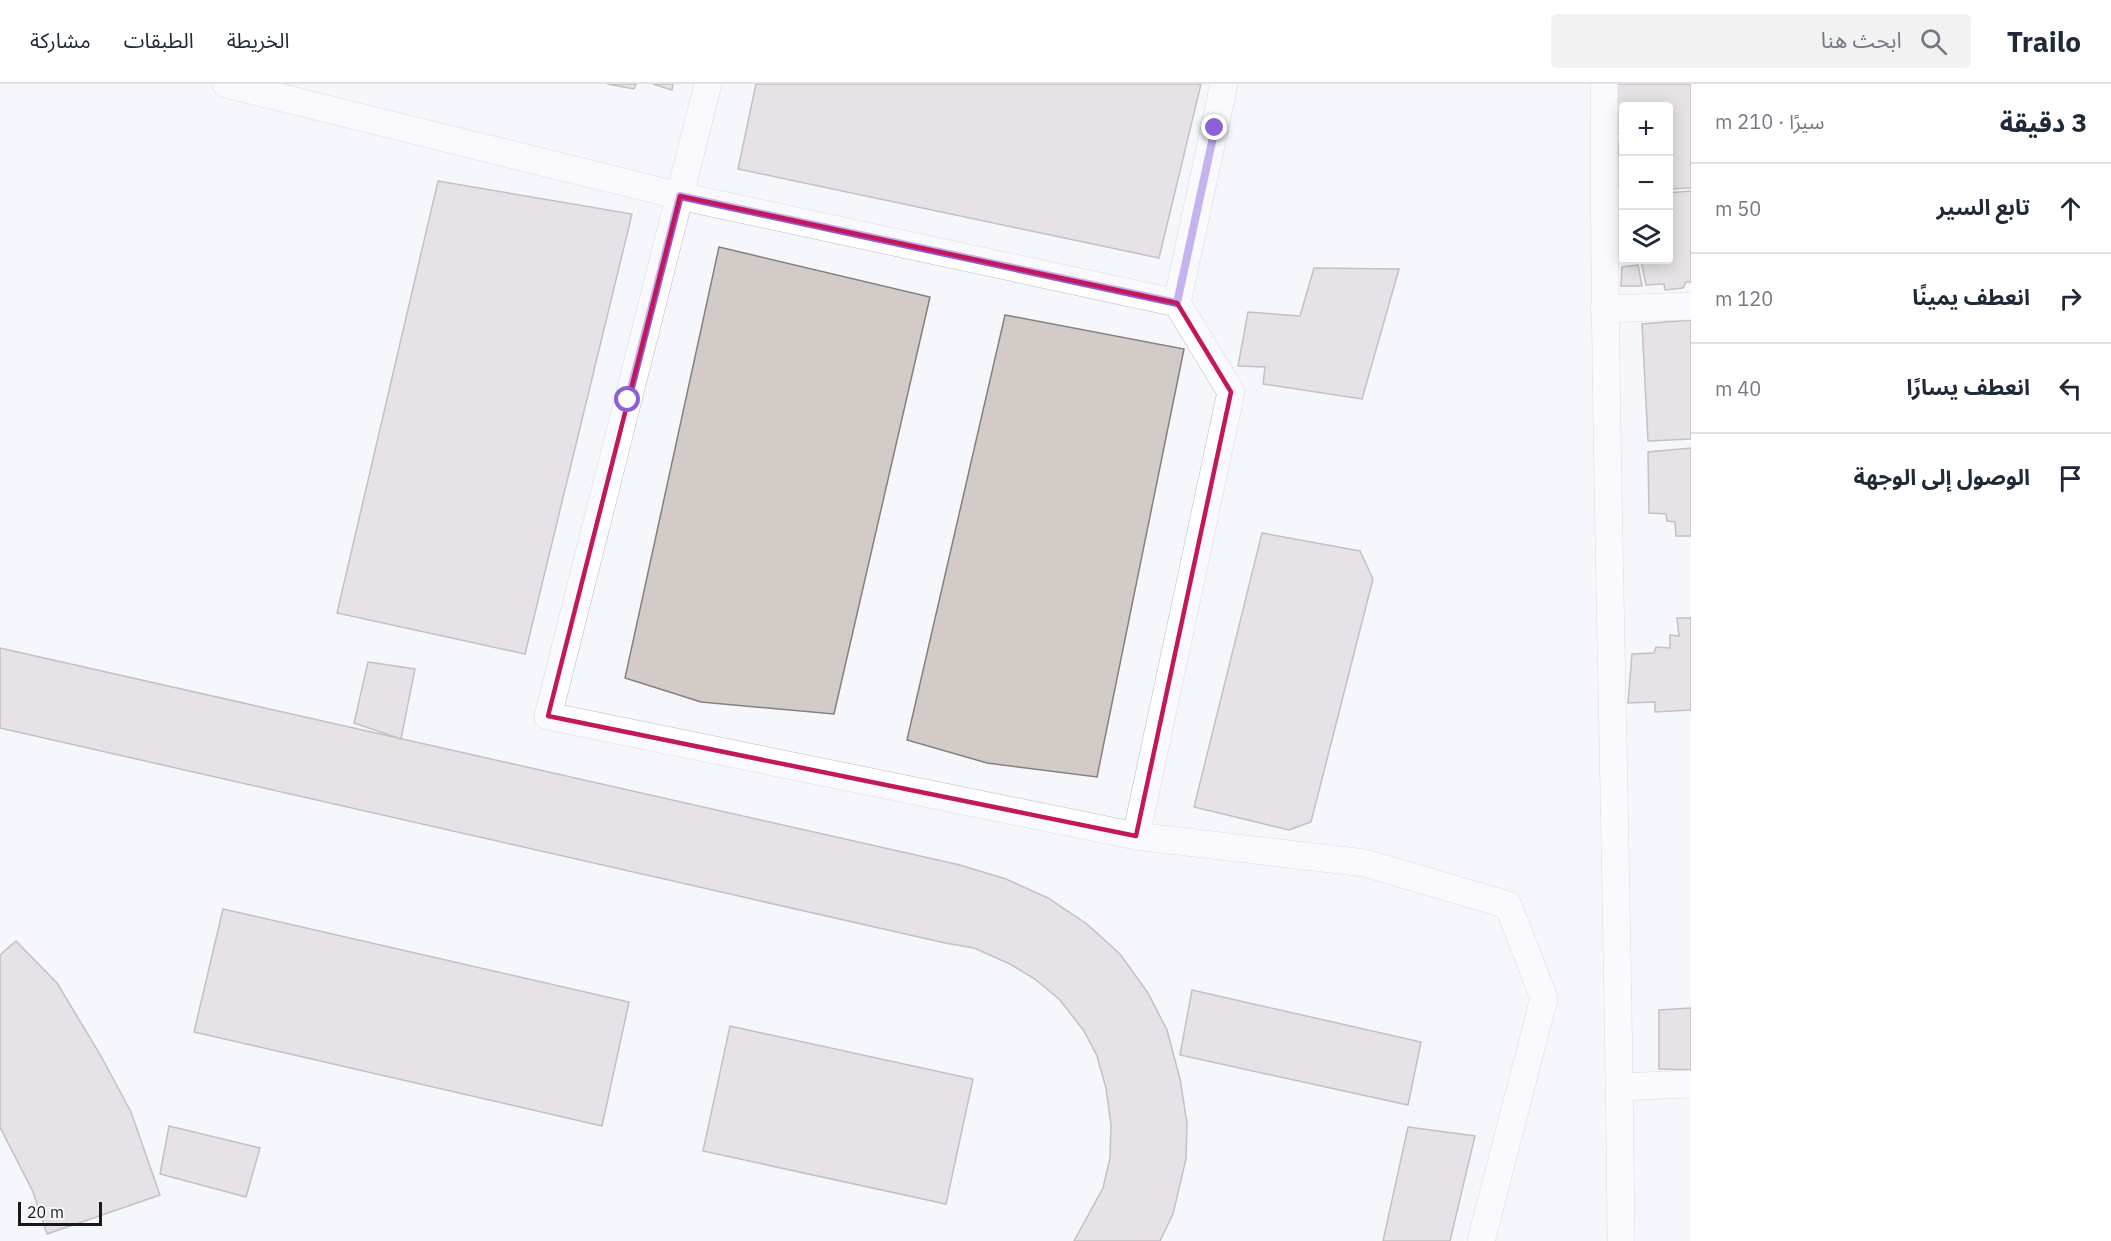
<!DOCTYPE html>
<html lang="ar">
<meta charset="utf-8">
<style>
:root{--surface:#fff;--page:#f2f2f3;--text:#1f2937;--muted:#747a83;--line:#e0e1e3}
body{margin:0;font-family:"IBM Plex Sans","Noto Sans Arabic",sans-serif;background:var(--page);color:var(--text);direction:rtl}
.controls{position:absolute;right:18px;top:18px;display:grid;overflow:hidden;border-radius:6px;box-shadow:0 3px 15px #0003}
.controls button{width:54px;height:54px;display:grid;place-items:center;padding:0;border:0;border-bottom:2px solid var(--line);background:var(--surface);color:var(--text);font:30px sans-serif}
.scale{position:absolute;left:18px;bottom:15px;width:84px;box-sizing:border-box;padding-left:6px;border:3px solid #19191b;border-top:0;font-size:16px;line-height:21px;white-space:nowrap;color:#19191b;-webkit-text-stroke:4px #f6f6fd;paint-order:stroke}
.stop{position:absolute;width:18px;height:18px;margin:-14px;border:4px solid #8d5fd9;border-radius:50%;background:#fff}
.stop.end{background:#8d5fd9;border-color:#fff;box-shadow:0 2px 6px #0008}
.list{margin:0;padding:0;list-style:none}
h2{display:flex;justify-content:space-between;align-items:center;height:78px;margin:0;padding:0 24px;font-size:26px}
h2 small{font-size:20px;font-weight:400;color:var(--muted)}
.list li{display:grid;grid-template-columns:39px 1fr auto;gap:18px;align-items:center;box-sizing:border-box;height:90px;padding:0 24px;border-top:2px solid var(--line)}
.list b{display:block;font-size:22px;white-space:nowrap}
.list em{font-size:20px;font-style:normal;color:var(--muted)}
.icon{flex:none;width:33px;height:33px;fill:none;stroke:currentColor;stroke-width:2;stroke-linecap:round;stroke-linejoin:round}
.map{position:relative;flex:none;width:1691px;height:1157px;overflow:hidden;direction:ltr}
header{display:flex;align-items:center;gap:36px;box-sizing:border-box;height:84px;padding:0 30px;background:var(--surface);border-bottom:2px solid var(--line)}
header strong{font-size:28px}
nav{display:flex;gap:33px;margin-inline-start:auto;font-size:21px}
.search{width:420px;height:54px;background:var(--page);display:flex;align-items:center;gap:15px;box-sizing:border-box;padding:0 21px;border-radius:6px;color:var(--muted);font-size:22px}
main{display:flex}
aside{flex:1;background:var(--surface)}
.map>svg:first-child{display:block}
.building{fill:#d3cbc7;stroke:#877f7c;stroke-width:1.5}
.lines{fill:none;stroke-linecap:round;stroke-linejoin:round}
.minor-casing{stroke:#b9b9c0;stroke-width:28}
.minor{stroke:#fff;stroke-width:27}
.route{stroke:#8d5fd9;stroke-width:8}
.marked{fill:none;stroke:#c2185b;stroke-width:4.5;stroke-linejoin:round}
</style>
<header>
<strong>Trailo</strong>
<div class="search"><svg class="icon" aria-label="search" viewBox="0 0 24 24"><circle cx="10" cy="10" r="6"/><path d="M15 15l6 6"/></svg>ابحث هنا</div>
<nav><a>الخريطة</a><a>الطبقات</a><a>مشاركة</a></nav>
</header>
<main>
<aside>
<h2>3 دقيقة<small>سيرًا · 210 m</small></h2>
<ul class="list">
<li><svg class="icon" aria-label="ahead" viewBox="0 0 24 24"><path d="M12 20V5M6 11l6-6 6 6"/></svg><div><b>تابع السير</b></div><em>50 m</em></li>
<li><svg class="icon" aria-label="right" viewBox="0 0 24 24"><path d="M7 20v-9h11M14 6l5 5-5 5"/></svg><div><b>انعطف يمينًا</b></div><em>120 m</em></li>
<li><svg class="icon" aria-label="left" viewBox="0 0 24 24"><path d="M17 20v-9H6M10 6l-5 5 5 5"/></svg><div><b>انعطف يسارًا</b></div><em>40 m</em></li>
<li><svg class="icon" aria-label="arrive" viewBox="0 0 24 24"><path d="M6 21V4h12l-3 4 3 4H6"/></svg><div><b>الوصول إلى الوجهة</b></div></li>
</ul>
</aside>
<div class="map">
<svg width="1691" height="1157" viewBox="0 0 1691 1157">
<rect width="100%" height="100%" fill="#f6f6fd"/>
<g class="building">
<polygon points="607,0 636,0 634,5"/>
<polygon points="653,0 673,0 672,6"/>
<polygon points="756,0 1201,0 1159,174 738,85"/>
<polygon points="1614,0 1691,0 1691,104 1668,105 1668,22 1624,22 1624,101 1605,103 1604,78 1618,71 1620,50 1611,50"/>
<polygon points="438,97 632,130 525,570 337,529"/>
<polygon points="1691,107 1691,198 1686,198 1683,204 1665,206 1664,200 1646,201 1641,176 1668,176 1668,109"/>
<polygon points="719,163 930,213 834,630 701,618 625,594"/>
<polygon points="1638,181 1642,202 1621,202 1622,183"/>
<polygon points="1314,184 1399,185 1362,315 1263,300 1265,283 1238,282 1248,228 1300,232"/>
<polygon points="1005,231 1184,265 1097,693 987,679 907,656"/>
<polygon points="1691,236 1691,355 1648,357 1642,240"/>
<polygon points="1691,364 1691,452 1676,452 1675,438 1667,437 1666,430 1649,429 1648,368"/>
<polygon points="1262,449 1360,467 1373,495 1311,738 1289,746 1194,723"/>
<polygon points="1677,534 1691,534 1691,626 1655,628 1655,618 1628,619 1632,570 1654,569 1656,563 1670,564 1670,551 1679,552"/>
<polygon points="0,564 960,781 1006,795 1048,814 1087,840 1120,870 1148,909 1167,946 1180,995 1187,1039 1186,1075 1173,1130 1160,1157 1074,1157 1103,1104 1110,1074 1111,1041 1106,1004 1097,972 1084,947 1060,916 1035,895 1010,880 974,864 945,859 0,644"/>
<polygon points="368,578 415,585 401,655 354,639"/>
<polygon points="223,825 629,918 602,1042 194,948"/>
<polygon points="16,857 57,899 101,972 131,1028 160,1111 47,1150 33,1108 0,1043 0,871"/>
<polygon points="1192,906 1421,958 1408,1021 1180,971"/>
<polygon points="1691,924 1691,986 1659,985 1659,926"/>
<polygon points="730,942 973,995 946,1120 703,1067"/>
<polygon points="169,1042 260,1064 246,1113 160,1090"/>
<polygon points="1408,1043 1475,1052 1450,1157 1383,1157"/>
</g>
<g class="lines">
<g class="minor-casing">
<g id="minor">
<polyline points="226,0 680,112 1177,219"/>
<polyline points="708,0 548,632 1136,752 1365,779 1508,821 1544,914 1481,1157"/>
<path d="M1604 0C1604 386 1618 771 1621 1157"/>
<polyline points="1604,225 1691,222"/>
<polyline points="1136,752 1231,308 1177,219 1224,0"/>
<polyline points="1620,1003 1691,1000"/>
</g>
</g>
<use href="#minor" class="minor"/>
</g>
<g class="lines">
<polyline class="route" points="628,316 680,112 1177,219 1215,44"/>
</g>
<path d="M0 0H1691V1157H0ZM680 112 1177 219 1231 308 1136 752 548 632Z" fill="#f6f6fd" fill-opacity=".55" fill-rule="evenodd"/>
<path class="marked" d="M680 112 1177 219 1231 308 1136 752 548 632Z"/>
</svg>
<div class="controls">
<button>+</button>
<button>−</button>
<button><svg class="icon" aria-label="layers" viewBox="0 0 24 24"><path d="M12 4l9 5-9 5-9-5zM3 14l9 5 9-5"/></svg></button>
</div>
<div class="scale">20 m</div>
<div class="stop" style="left:628px;top:316px"></div>
<div class="stop end" style="left:1215px;top:44px"></div>
</div>
</main>
